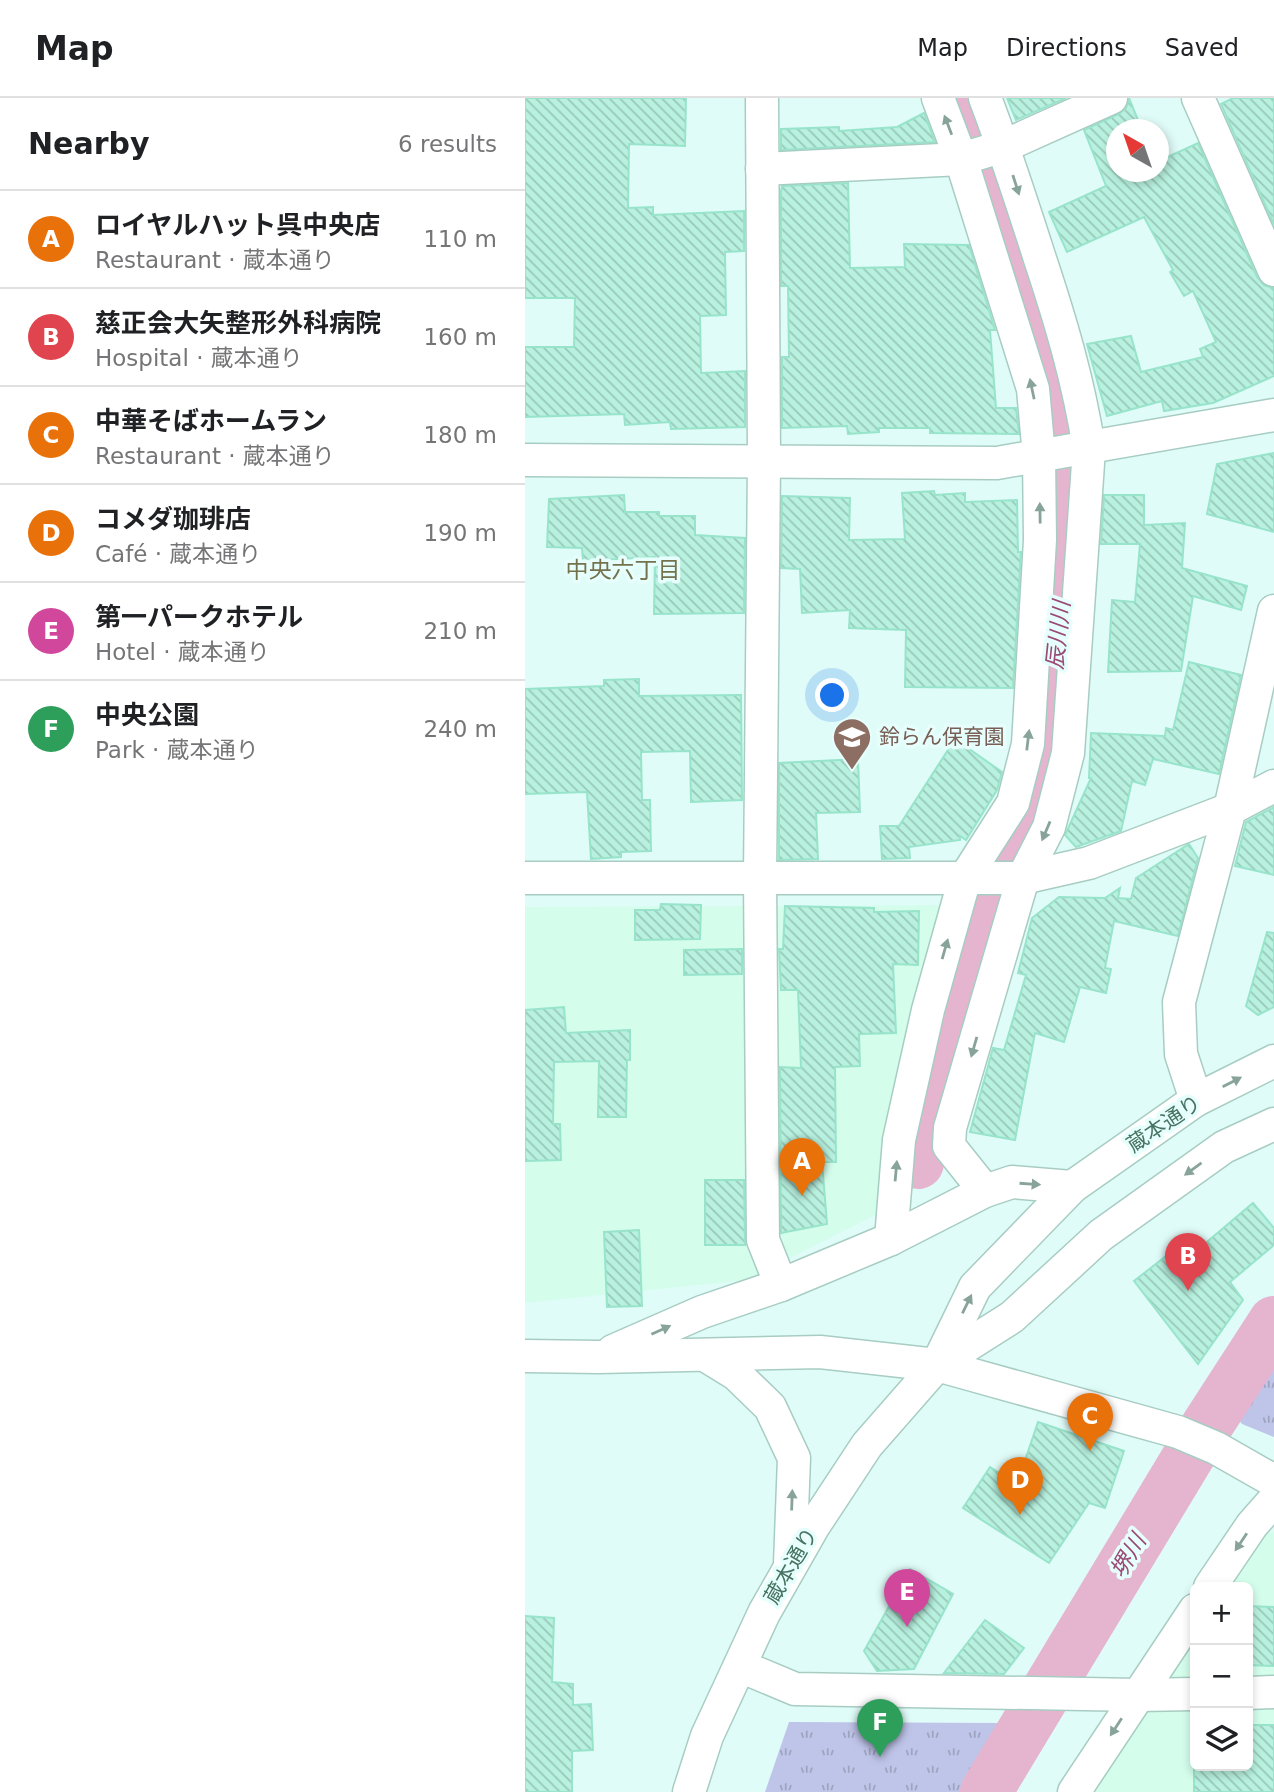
<!DOCTYPE html>
<meta charset="utf-8">
<style>
:root{--surface:#fff;--page:#f2f2f2;--text:#202124;--muted:#757577;--line:#e0e0e0;--accent:#d93025}
body{margin:0;font-family:"DejaVu Sans","Noto Sans JP",sans-serif;background:var(--page);color:var(--text)}
.controls{position:absolute;right:21px;bottom:21px;display:grid;overflow:hidden;border-radius:10px;box-shadow:0 4px 10px #0003}
.controls button{width:63px;height:63px;display:grid;place-items:center;padding:0;border:0;border-bottom:2px solid var(--line);background:var(--surface);color:var(--text);font:35px sans-serif}
.compass{position:absolute;left:581px;top:21px;width:63px;height:63px;border-radius:50%;background:var(--surface);box-shadow:0 4px 10px #0003;rotate:320deg}
.you{position:absolute;left:308px;top:598px;width:24px;height:24px;margin:-18px;border:5px solid #fff;border-radius:50%;background:#1a73e8;box-shadow:0 0 0 10px #1a73e833}
.badge{display:grid;place-items:center;width:46px;height:46px;border-radius:50%;background:var(--accent);color:#fff;font-size:23px;font-weight:700}
.pin{position:absolute;translate:-50% -58px;filter:drop-shadow(0 2px 4px #0008)}
.pin::after{content:'';position:absolute;top:37px;width:24px;height:21px;background:inherit;clip-path:polygon(0 0,100% 0,50% 100%)}
.list{margin:0;padding:0;list-style:none}
h2{display:flex;justify-content:space-between;align-items:center;height:91px;margin:0;padding:0 28px;font-size:30px}
h2 small{font-size:23px;font-weight:400;color:var(--muted)}
.list li{display:grid;grid-template-columns:46px 1fr auto;gap:21px;align-items:center;box-sizing:border-box;height:98px;padding:0 28px;border-top:2px solid var(--line)}
.list b{display:block;font-size:26px;white-space:nowrap}
.list p{margin:0;font-size:23px;white-space:nowrap;color:var(--muted)}
.list em{font-size:23px;font-style:normal;color:var(--muted)}
.icon{flex:none;width:38px;height:38px;fill:none;stroke:currentColor;stroke-width:2;stroke-linecap:round;stroke-linejoin:round}
.map{position:relative;flex:none;width:749px;height:1694px;overflow:hidden}
header{display:flex;align-items:center;gap:42px;box-sizing:border-box;height:98px;padding:0 35px;background:var(--surface);border-bottom:2px solid var(--line)}
header strong{font-size:33px}
nav{display:flex;gap:38px;margin-inline-start:auto;font-size:24px}
main{display:flex}
aside{flex:1;background:var(--surface)}
.map>svg:first-child{display:block}
.commercial{fill:#d4fdec}
.grass{fill:url(#grass-tufts)}
.lines{fill:none;stroke-linecap:round;stroke-linejoin:round}
.river{stroke:#e5b5d0;stroke-width:52}
.building{fill:url(#building-back-hatch);stroke:#98e4cb;stroke-width:2}
.minor-casing{stroke:#a7cdc2;stroke-width:35}
.minor{stroke:#fff;stroke-width:32}
.oneway{fill:#88a49a}
.labels{text-anchor:middle;dominant-baseline:central;stroke-width:7;stroke-linejoin:round;paint-order:stroke}
.education-label{font-size:21px;fill:#785e54;stroke:#e6fffc;text-anchor:start}
.street-label{font-size:21px;fill:#487363;stroke:#e6fffc}
.neighbourhood-label{font-size:23px;fill:#75734e;stroke:#e6fffc}
.water-label{font-size:23px;font-style:italic;fill:#9b4a76;stroke:#e6fffc}
</style>
<header>
<strong>Map</strong>
<nav><a>Map</a><a>Directions</a><a>Saved</a></nav>
</header>
<main>
<aside>
<h2>Nearby<small>6 results</small></h2>
<ul class="list">
<li><span class="badge" style="background:#e8710a">A</span><div><b>ロイヤルハット呉中央店</b><p>Restaurant · 蔵本通り</p></div><em>110 m</em></li>
<li><span class="badge" style="background:#e0444e">B</span><div><b>慈正会大矢整形外科病院</b><p>Hospital · 蔵本通り</p></div><em>160 m</em></li>
<li><span class="badge" style="background:#e8710a">C</span><div><b>中華そばホームラン</b><p>Restaurant · 蔵本通り</p></div><em>180 m</em></li>
<li><span class="badge" style="background:#e8710a">D</span><div><b>コメダ珈琲店</b><p>Café · 蔵本通り</p></div><em>190 m</em></li>
<li><span class="badge" style="background:#d1479c">E</span><div><b>第一パークホテル</b><p>Hotel · 蔵本通り</p></div><em>210 m</em></li>
<li><span class="badge" style="background:#2e9e5b">F</span><div><b>中央公園</b><p>Park · 蔵本通り</p></div><em>240 m</em></li>
</ul>
</aside>
<div class="map">
<svg width="749" height="1694" viewBox="0 0 749 1694">
<defs>
<pattern id="grass-tufts" width="24" height="20" patternUnits="userSpaceOnUse" patternTransform="scale(1.75)"><rect width="24" height="20" fill="#bfc4e9"/><path d="M3 7l-1-3M5 7V3M7 7l1-3M15 17l-1-3M17 17v-4M19 17l1-3" fill="none" stroke="#9da4c0"/></pattern>
<pattern id="building-back-hatch" width="6" height="6" patternUnits="userSpaceOnUse" patternTransform="scale(1.75)"><rect width="6" height="6" fill="#b8f1df"/><path d="M-1 5l2 2M0 0l6 6M5-1l2 2" fill="none" stroke="#98c8b8"/></pattern>
</defs>
<rect width="100%" height="100%" fill="#e0fcf9"/>
<g class="commercial">
<polygon points="423,807 360,1112 222,1182 0,1205 0,809"/>
<polygon points="749,1433 749,1694 567,1694 670,1535 670,1668 723,1668 723,1489 700,1489 732,1440"/>
</g>
<g class="grass">
<polygon points="749,1262 749,1339 717,1326 711,1319"/>
<polygon points="264,1624 479,1625 439,1694 240,1694"/>
</g>
<g class="lines">
<g class="river">
<polyline points="393,1065 405,997 464,821 492,768 515,713 530,538 535,527 539,473 521,279 467,87 434,0"/>
<polyline points="461,1694 683,1326 749,1224"/>
</g>
</g>
<g class="building">
<polygon points="0,0 161,0 160,48 104,46 103,110 128,109 128,117 219,113 219,153 200,154 201,217 175,218 176,275 220,273 220,329 146,331 145,324 100,327 99,316 0,319 0,249 49,249 50,200 0,200"/>
<polygon points="482,0 541,0 491,22"/>
<polygon points="604,0 617,32 592,32 592,74 634,74 634,63 673,45 732,179 739,187 749,190 749,278 688,305 639,313 637,303 582,318 562,246 606,238 616,274 678,259 675,251 691,244 668,193 659,198 645,174 648,172 619,119 542,154 524,114 581,88 559,32 594,16 601,10"/>
<polygon points="708,0 749,0 749,127 696,6"/>
<polygon points="399,15 410,44 256,52 256,31 314,29 314,33 372,29"/>
<polygon points="323,85 325,170 380,169 379,146 444,147 470,232 465,232 471,310 491,310 494,336 405,335 405,330 354,330 354,334 323,336 322,328 257,330 257,259 264,259 263,188 256,188 256,93 257,88"/>
<polygon points="749,355 749,434 682,416 692,366"/>
<polygon points="409,393 410,397 440,395 440,404 492,402 493,454 496,454 488,590 380,589 381,532 324,530 325,512 277,515 275,471 256,470 257,398 325,400 324,442 380,441 377,395"/>
<polygon points="99,397 100,414 134,414 134,418 170,418 170,437 220,440 219,515 129,516 130,459 58,463 57,450 22,449 24,401"/>
<polygon points="579,397 619,397 619,427 660,425 657,470 722,488 716,512 668,498 656,573 583,574 587,502 610,504 615,446 576,446"/>
<polygon points="664,564 716,577 694,676 628,661 620,687 607,683 596,733 551,749 540,737 566,680 564,680 566,635 640,638 641,630 648,632"/>
<polygon points="114,581 114,598 216,597 217,702 166,704 165,653 116,654 117,702 125,702 126,753 96,754 96,759 66,761 62,694 0,696 0,591 79,588 79,582"/>
<polygon points="430,641 477,674 472,692 441,742 435,738 435,742 384,749 385,760 357,761 355,728 374,728"/>
<polygon points="333,661 335,714 291,715 293,761 254,762 254,665"/>
<polygon points="749,709 749,777 710,768 721,724"/>
<polygon points="664,746 673,760 653,838 589,823 580,870 586,871 581,895 555,889 539,944 510,935 490,1042 445,1034 468,950 479,952 501,877 493,875 507,820 534,799 580,800 595,790 593,800 606,801 611,780"/>
<polygon points="136,806 176,807 175,841 110,842 110,812 135,812"/>
<polygon points="260,808 349,810 349,814 394,813 393,867 368,866 371,935 334,936 335,968 310,969 311,1064 297,1064 302,1126 256,1135 255,969 276,970 273,892 256,892 254,851 258,851"/>
<polygon points="742,834 749,835 749,909 733,917 721,908"/>
<polygon points="217,851 217,876 159,877 159,852"/>
<polygon points="39,909 41,935 105,932 105,962 102,962 101,1019 73,1019 74,963 29,964 28,1026 35,1026 36,1062 0,1063 0,912"/>
<polygon points="180,1082 219,1082 220,1147 180,1147"/>
<polygon points="728,1105 749,1130 749,1147 705,1184 718,1202 673,1266 609,1183 668,1137 677,1148"/>
<polygon points="114,1132 117,1208 82,1209 79,1134"/>
<polygon points="513,1324 599,1353 580,1410 564,1405 524,1465 438,1410 465,1369 492,1386"/>
<polygon points="385,1471 428,1496 389,1571 352,1573 339,1553"/>
<polygon points="723,1508 749,1509 749,1568 723,1567"/>
<polygon points="0,1518 29,1520 27,1584 48,1586 48,1607 66,1606 68,1652 47,1653 47,1694 0,1694"/>
<polygon points="460,1522 499,1550 479,1576 419,1575"/>
<polygon points="723,1627 749,1627 749,1694 669,1694 669,1668 723,1668"/>
</g>
<g class="lines">
<g class="minor-casing">
<g id="minor">
<polyline points="237,0 239,363 235,780 238,1142 256,1187"/>
<path d="M460 0C480 52 497 105 514 158 535 221 554 284 564 351L543 655 524 729 498 780 425 1030 424 1048 460 1093"/>
<polyline points="673,0 749,172"/>
<polyline points="237,71 436,61 479,48 586,0"/>
<polyline points="0,362 472,365 749,317"/>
<polyline points="0,780 498,780 564,765 705,711 749,688"/>
<polyline points="671,1002 656,956 654,904 705,711 749,513"/>
<polyline points="366,1141 374,1042 403,912 440,780 488,705 503,646 515,442 514,358 508,291 436,61 413,0"/>
<polyline points="88,1253 177,1214 256,1187 366,1141 460,1093 487,1084 547,1089"/>
<polyline points="180,1257 211,1276 245,1309 269,1360 265,1466"/>
<polyline points="0,1258 74,1259 295,1254 412,1267 653,1334 691,1350 749,1383"/>
<polyline points="413,1266 487,1219 576,1137 699,1049 749,1026"/>
<polyline points="685,1489 727,1427 749,1402"/>
<polyline points="215,1568 270,1591 613,1597 670,1596"/>
<polyline points="723,1595 749,1594"/>
<polyline points="164,1694 182,1638 239,1515 288,1429 342,1347 412,1267 450,1189 547,1089 671,1002 749,963"/>
<polyline points="549,1694 670,1512"/>
</g>
</g>
<use href="#minor" class="minor"/>
</g>
<defs><path id="oneway-solid" d="M-6-.8H1V-3.2L6.5 0L1 3.2V.8H-6Z" transform="scale(1.75)"/></defs>
<g class="oneway">
<use href="#oneway-solid" transform="translate(423 27) rotate(-111)"/>
<use href="#oneway-solid" transform="translate(491 87) rotate(72)"/>
<use href="#oneway-solid" transform="translate(507 291) rotate(-102)"/>
<use href="#oneway-solid" transform="translate(515 415) rotate(-91)"/>
<use href="#oneway-solid" transform="translate(503 642) rotate(-83)"/>
<use href="#oneway-solid" transform="translate(521 733) rotate(113)"/>
<use href="#oneway-solid" transform="translate(420 851) rotate(-74)"/>
<use href="#oneway-solid" transform="translate(449 949) rotate(106)"/>
<use href="#oneway-solid" transform="translate(707 984) rotate(-27)"/>
<use href="#oneway-solid" transform="translate(668 1071) rotate(144)"/>
<use href="#oneway-solid" transform="translate(371 1073) rotate(-85)"/>
<use href="#oneway-solid" transform="translate(505 1086) rotate(4)"/>
<use href="#oneway-solid" transform="translate(442 1206) rotate(-64)"/>
<use href="#oneway-solid" transform="translate(136 1232) rotate(-24)"/>
<use href="#oneway-solid" transform="translate(267 1402) rotate(-88)"/>
<use href="#oneway-solid" transform="translate(716 1444) rotate(124)"/>
<use href="#oneway-solid" transform="translate(591 1629) rotate(123)"/>
</g>
<defs>
<g id="school-pin" transform="scale(2.0125)"><path d="M0 17L-7.5 6A9.5 9.5 0 1 1 7.5 6Z" fill="#8d6e63" stroke="#e6fffc"/><path d="M0-5L7-2L0 1L-7-2ZM-4 1L0 2.5L4 1V4Q0 6-4 4Z" fill="#fff"/></g>
</defs>
<g fill-rule="evenodd">
<use href="#school-pin" x="327" y="639"/>
</g>
<g class="labels">
<g class="education-label">
<text x="354" y="639">鈴らん保育園</text>
</g>
<g class="street-label">
<text transform="translate(639 1026) rotate(-34)">蔵本通り</text>
<text transform="translate(266 1468) rotate(-60)">蔵本通り</text>
</g>
<g class="neighbourhood-label">
<text x="98" y="472">中央六丁目</text>
</g>
<g class="water-label">
<text transform="translate(533 537) rotate(-84)">辰川川</text>
<text transform="translate(603 1458) rotate(-59)">堺川</text>
</g>
</g>
</svg>
<div class="controls">
<button>+</button>
<button>−</button>
<button><svg class="icon" aria-label="layers" viewBox="0 0 24 24"><path d="M12 4l9 5-9 5-9-5zM3 14l9 5 9-5"/></svg></button>
</div>
<svg class="compass" viewBox="-18 -18 36 36"><path d="M0-13l5 13h-10z" fill="#e53935"/><path d="M0 13l5-13h-10z" fill="#757577"/></svg>
<div class="you"></div>
<div class="pin badge" style="left:277px;top:1098px;background:#e8710a">A</div>
<div class="pin badge" style="left:663px;top:1193px;background:#e0444e">B</div>
<div class="pin badge" style="left:565px;top:1353px;background:#e8710a">C</div>
<div class="pin badge" style="left:495px;top:1417px;background:#e8710a">D</div>
<div class="pin badge" style="left:382px;top:1529px;background:#d1479c">E</div>
<div class="pin badge" style="left:355px;top:1659px;background:#2e9e5b">F</div>
</div>
</main>
